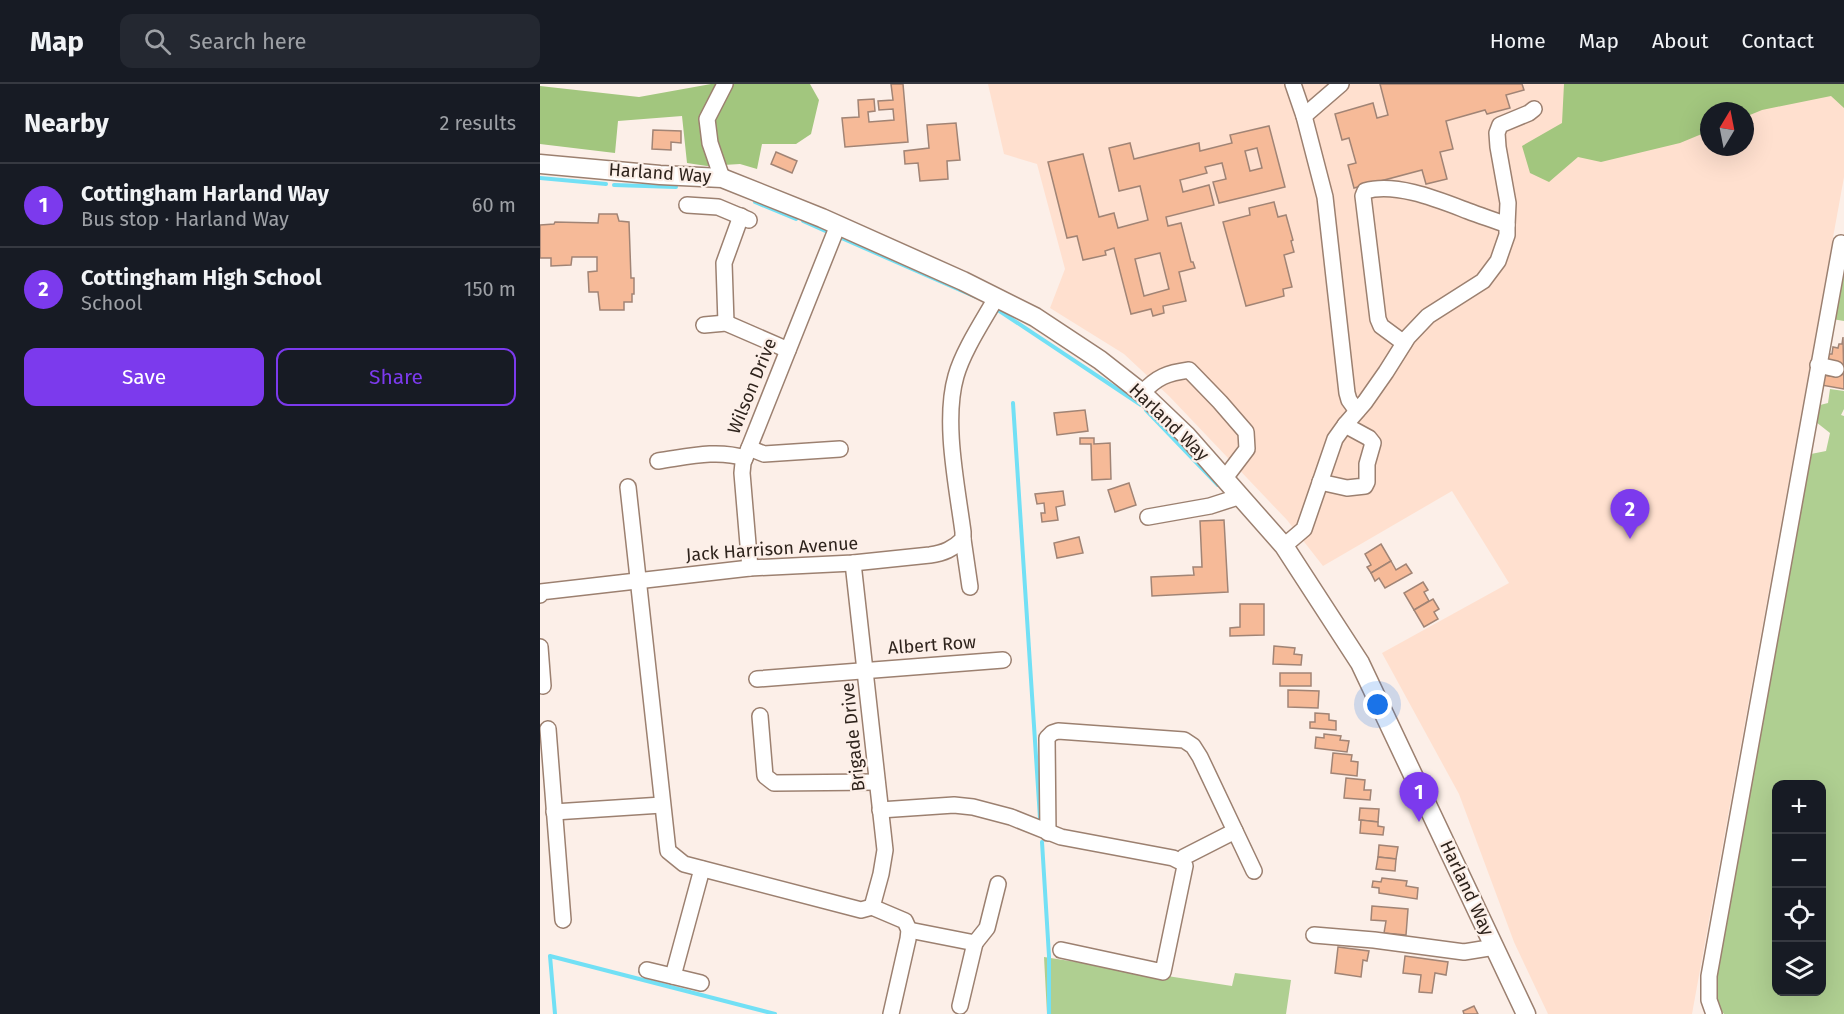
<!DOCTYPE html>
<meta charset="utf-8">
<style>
:root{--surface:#171b24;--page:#242831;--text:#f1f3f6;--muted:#9ea1a6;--line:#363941;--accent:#7c3aed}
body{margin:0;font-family:"Fira Sans",sans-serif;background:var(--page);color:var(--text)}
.controls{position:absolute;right:18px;bottom:18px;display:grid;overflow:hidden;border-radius:12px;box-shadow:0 6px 24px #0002}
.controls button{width:54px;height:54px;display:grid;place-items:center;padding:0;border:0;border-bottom:2px solid var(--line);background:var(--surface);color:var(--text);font:30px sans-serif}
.compass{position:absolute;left:1160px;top:18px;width:54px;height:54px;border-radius:50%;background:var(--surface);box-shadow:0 6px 24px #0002;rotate:10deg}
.you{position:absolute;left:838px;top:621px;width:21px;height:21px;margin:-15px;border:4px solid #fff;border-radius:50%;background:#1a73e8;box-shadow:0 0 0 9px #1a73e833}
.badge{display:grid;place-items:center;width:39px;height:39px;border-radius:50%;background:var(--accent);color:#fff;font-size:20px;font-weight:700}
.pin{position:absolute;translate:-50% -50px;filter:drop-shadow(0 2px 3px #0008)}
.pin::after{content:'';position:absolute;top:32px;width:21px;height:18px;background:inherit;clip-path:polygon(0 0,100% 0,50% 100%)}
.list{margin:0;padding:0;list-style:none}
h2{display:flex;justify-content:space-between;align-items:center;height:78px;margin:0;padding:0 24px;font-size:26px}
h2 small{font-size:20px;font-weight:400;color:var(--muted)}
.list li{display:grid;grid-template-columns:39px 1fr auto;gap:18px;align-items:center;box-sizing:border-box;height:84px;padding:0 24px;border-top:2px solid var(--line)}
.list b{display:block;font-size:22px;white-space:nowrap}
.list p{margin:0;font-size:20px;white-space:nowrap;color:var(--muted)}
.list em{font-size:20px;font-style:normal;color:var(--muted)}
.actions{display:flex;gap:12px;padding:18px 24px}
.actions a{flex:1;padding:14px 0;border:2px solid var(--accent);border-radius:12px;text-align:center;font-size:21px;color:var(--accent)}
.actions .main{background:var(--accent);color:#fff}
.icon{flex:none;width:33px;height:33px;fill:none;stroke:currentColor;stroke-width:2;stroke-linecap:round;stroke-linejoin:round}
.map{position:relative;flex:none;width:1304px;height:930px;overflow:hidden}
header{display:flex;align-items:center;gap:36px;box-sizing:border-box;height:84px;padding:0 30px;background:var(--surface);border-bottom:2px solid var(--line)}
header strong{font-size:28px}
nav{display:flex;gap:33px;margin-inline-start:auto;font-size:21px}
.search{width:420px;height:54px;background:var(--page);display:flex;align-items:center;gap:15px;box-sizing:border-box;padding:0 21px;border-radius:12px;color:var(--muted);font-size:22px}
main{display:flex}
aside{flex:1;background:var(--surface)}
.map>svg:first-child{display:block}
.built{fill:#ffe0cf;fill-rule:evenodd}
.green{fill:#afcf91;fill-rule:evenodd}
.forest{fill:#a2c67e}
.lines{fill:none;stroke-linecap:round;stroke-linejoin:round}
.stream{stroke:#72e0f5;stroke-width:4}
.building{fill:#f6ba98;stroke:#a18475;stroke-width:1.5;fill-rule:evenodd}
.minor-casing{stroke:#9c8070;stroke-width:18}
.major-casing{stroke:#9c8070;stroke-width:21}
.minor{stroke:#fff;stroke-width:15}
.major{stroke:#fff;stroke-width:18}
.labels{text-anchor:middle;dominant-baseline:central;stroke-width:4.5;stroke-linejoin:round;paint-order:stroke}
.street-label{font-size:18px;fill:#2e231c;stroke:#fcefe8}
</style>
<header>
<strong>Map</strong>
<div class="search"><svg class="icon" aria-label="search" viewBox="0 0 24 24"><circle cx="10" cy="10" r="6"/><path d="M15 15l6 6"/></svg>Search here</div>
<nav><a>Home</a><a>Map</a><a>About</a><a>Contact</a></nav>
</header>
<main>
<aside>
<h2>Nearby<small>2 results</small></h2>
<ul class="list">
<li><span class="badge">1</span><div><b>Cottingham Harland Way</b><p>Bus stop · Harland Way</p></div><em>60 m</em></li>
<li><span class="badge">2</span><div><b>Cottingham High School</b><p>School</p></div><em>150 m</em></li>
</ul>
<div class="actions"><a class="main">Save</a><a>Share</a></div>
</aside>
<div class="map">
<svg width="1304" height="930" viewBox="0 0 1304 930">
<rect width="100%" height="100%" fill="#fcefe8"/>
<path class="built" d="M448 0H1304V93L1152 930H1008L974 858 919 710 842 569 969 499 912 407 783 482 747 436 629 312 584 270 510 224 525 185 497 80 464 70ZM1169 27H1205V63H1169Z"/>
<g class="green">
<polygon points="1304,181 1304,237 1292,235"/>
<path d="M1290 305 1304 307V325L1301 331 1304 332V930H1184L1179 924 1173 910 1266 371 1286 367 1290 349 1276 338 1280 321 1288 319ZM1236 700H1282V908H1236Z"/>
<polygon points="504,873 692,902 695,889 751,896 746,930 507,930"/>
</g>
<g class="forest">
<polygon points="171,0 270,0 279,16 271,50 256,60 222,60 217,85 200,80 167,82 147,79 142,32 78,37 75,69 0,60 0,2 99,13"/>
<polygon points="1024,0 1304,0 1304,24 1291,12 1222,26 1205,33 1205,27 1169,27 1169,47 1140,59 1061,78 1038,73 1009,98 990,89 982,62 1022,39"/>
</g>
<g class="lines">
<g class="stream">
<polyline points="0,94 66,100"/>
<polyline points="74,101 136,103"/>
<polyline points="215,118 256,135"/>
<polyline points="263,137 290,149"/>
<polyline points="297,152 436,213"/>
<polyline points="455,224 601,321"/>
<polyline points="473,319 500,734"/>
<polyline points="606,326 678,401"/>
<polyline points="502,758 509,872 509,930"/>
<polyline points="15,930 10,872 235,930"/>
</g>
</g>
<g class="building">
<polygon points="351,0 363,0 368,58 305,63 302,34 319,33 318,16 334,15 335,27 328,28 329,38 354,36 353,25 339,26 338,17 353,16"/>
<polygon points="840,0 982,0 984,6 966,11 970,24 947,30 945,26 906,37 913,65 900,68 907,95 886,100 882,86 814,104 808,81 816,79 809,54 802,56 795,30 833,19 837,34 848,31"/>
<polygon points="416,39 420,76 407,77 408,95 380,97 378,79 365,80 364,67 389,64 387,41"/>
<path d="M729 42 745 103 679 119 673 98 686 95 682 79 665 83 667 89 640 96 643 108 669 101 674 121 626 133 628 142 641 139 651 178H653L655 184 639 188 646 217 623 222 624 229 613 232 611 225 591 230 574 164 565 167 566 171 543 176 537 152 527 154 508 78 543 70 559 133 574 129 578 144 608 136 600 102 579 107 569 64 590 59 594 75 659 59 660 67 692 59 690 51ZM717 64 722 84 710 87 705 67ZM620 169 629 205 604 212 595 175Z"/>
<polygon points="113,46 141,47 141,59 131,58 131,66 112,65"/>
<polygon points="236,68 257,77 252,89 231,80"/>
<polygon points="734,118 738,133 746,131 753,156 751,157 754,168 744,171 752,203 743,205 744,212 706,222 683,138 710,131 709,124"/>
<polygon points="59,130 77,130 79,137 89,138 91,194 94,194 94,210 92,210 92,218 84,218 84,226 60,226 58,208 49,208 48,188 57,187 57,173 32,173 31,181 11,182 11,174 0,174 0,141 14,140 15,138 58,139"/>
<polygon points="1303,253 1304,305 1281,301 1283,291 1297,293 1299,281 1285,279 1286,270 1292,270 1293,263 1298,264 1299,260 1302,260"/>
<polygon points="545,326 548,347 517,351 514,329"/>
<polygon points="540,354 554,354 554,360 570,359 571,395 552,396 551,360 540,360"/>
<polygon points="589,399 596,421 575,428 568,406"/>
<polygon points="523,407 525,421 516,423 518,436 502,438 501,429 505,429 504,419 497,420 495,410"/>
<polygon points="684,436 688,508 612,512 611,493 654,491 653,483 662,483 660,437"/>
<polygon points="539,453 543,469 517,474 514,459"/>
<polygon points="841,460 851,477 831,489 827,483 831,481 825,470"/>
<polygon points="851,477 856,486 866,480 872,489 845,504 839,494 835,497 831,489"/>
<polygon points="883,498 888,506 884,508 889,517 874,526 864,509"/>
<polygon points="893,515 899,525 894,528 898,535 884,543 874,526"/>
<polygon points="700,520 724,520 724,551 690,552 690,544 700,543"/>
<polygon points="734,562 755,564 754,570 762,571 761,581 733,580"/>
<rect x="740" y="589" width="31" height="13"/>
<polygon points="748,606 779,607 778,624 748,623"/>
<polygon points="775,629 789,630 789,636 796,637 796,646 770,644 770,638 775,638"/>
<polygon points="784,650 801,652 800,656 809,657 807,668 775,664 776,653 784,654"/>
<polygon points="793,669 812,671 811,677 818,678 817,692 791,689"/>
<polygon points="806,694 825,696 824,706 831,706 830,716 804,714"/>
<polygon points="820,724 839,725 838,738 819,736"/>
<polygon points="821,736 838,738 838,742 844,743 843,751 820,749"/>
<polygon points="839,761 858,763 856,775 838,773"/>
<polygon points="838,773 856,775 855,787 836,785"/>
<polygon points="842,794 867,797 866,802 878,804 877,815 839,809 839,804 832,803 833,797 841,798"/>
<polygon points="832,822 868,825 866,851 844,849 846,837 831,836"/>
<polygon points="798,863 829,867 827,877 823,876 821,893 795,889"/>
<polygon points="865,872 908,878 906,891 895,889 892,909 879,908 881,891 863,889"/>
<polygon points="934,922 938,930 924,930 923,927"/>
</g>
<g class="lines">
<g class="minor-casing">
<g id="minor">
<polyline points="753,0 764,32 785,113 807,309 809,316 817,327"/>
<polyline points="764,32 801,0"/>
<polyline points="182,94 170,59 167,35 185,0"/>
<polyline points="147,121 178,123 209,136"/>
<polyline points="186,239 184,179 201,132"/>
<polyline points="164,241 186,239 248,266"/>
<path d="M864 259 841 242 838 235 823 112 825 107C856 98 899 116 928 127 941 132 954 136 967 141"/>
<polyline points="1278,281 1296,285"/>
<path d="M602 309C617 293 627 289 649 286L680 318 706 348 707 365 685 394"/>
<polyline points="209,364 224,370 300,365"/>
<path d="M118 377C147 373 176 365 205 374"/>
<polyline points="780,398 807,404 825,402 827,398 827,380 833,359 829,354 805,341"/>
<polyline points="88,403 128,767 144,780 321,826 332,823"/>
<polyline points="608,433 670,422 701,412"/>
<polyline points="423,455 430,503"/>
<polyline points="744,462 764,445 795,355 805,341 825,318 846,288 868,253 888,232 943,197 958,177 967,151 967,141 968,119 958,63 957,49 960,41 989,29 994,25"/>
<polyline points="313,479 345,766 341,790 332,823"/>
<polyline points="210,484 202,389 203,379 298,141"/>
<path d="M0 511V508L210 484 313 479 390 471C404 469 413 465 423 455V448C417 402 403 337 416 292 423 267 443 237 456 214"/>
<polyline points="0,563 3,602"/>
<polyline points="217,595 463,576"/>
<polyline points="220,632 225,692 234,699 337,698"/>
<polyline points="8,645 23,836"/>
<polyline points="340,726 414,721 433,723 471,733 521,753 633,774 643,779 645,782 623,888 521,866"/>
<polyline points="14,728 122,721"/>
<polyline points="508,749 507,654 512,649 518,647 644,656 653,662 660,673 714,787"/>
<polyline points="640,777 644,773 695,747"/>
<polyline points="332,823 365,837 369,846 368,855 351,930"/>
<polyline points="369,846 435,859 447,844 458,800"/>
<polyline points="774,851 834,856 924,868 955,863"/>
<polyline points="107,886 161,899"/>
<polyline points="133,892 162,785"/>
<polyline points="420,922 435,859"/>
<polyline points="1174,930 1169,916 1169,892 1301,159 1304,160"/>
</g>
</g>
<g class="major-casing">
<polyline id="major" points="0,80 120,91 182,94 282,134 423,197 495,233 560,276 602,309 646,351 744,462 820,579 986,930"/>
</g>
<use href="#minor" class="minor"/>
<use href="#major" class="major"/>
</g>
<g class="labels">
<g class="street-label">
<text transform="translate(120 89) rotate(4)">Harland Way</text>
<text transform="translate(212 302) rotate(-68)">Wilson Drive</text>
<text transform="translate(629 338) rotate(44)">Harland Way</text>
<text transform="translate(232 465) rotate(-4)">Jack Harrison Avenue</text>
<text transform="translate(392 561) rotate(-4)">Albert Row</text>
<text transform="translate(313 653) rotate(-96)">Brigade Drive</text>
<text transform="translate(927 804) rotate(65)">Harland Way</text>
</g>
</g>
</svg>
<div class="controls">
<button>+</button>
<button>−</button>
<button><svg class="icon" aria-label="locate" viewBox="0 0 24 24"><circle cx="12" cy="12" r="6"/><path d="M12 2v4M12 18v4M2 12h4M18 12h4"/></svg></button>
<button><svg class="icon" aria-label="layers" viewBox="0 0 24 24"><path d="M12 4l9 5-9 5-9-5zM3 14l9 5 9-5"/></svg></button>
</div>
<svg class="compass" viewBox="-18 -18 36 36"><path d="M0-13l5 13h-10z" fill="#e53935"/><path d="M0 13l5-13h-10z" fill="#9ea1a6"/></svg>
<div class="you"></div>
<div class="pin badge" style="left:879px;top:738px">1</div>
<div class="pin badge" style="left:1090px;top:455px">2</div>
</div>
</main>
